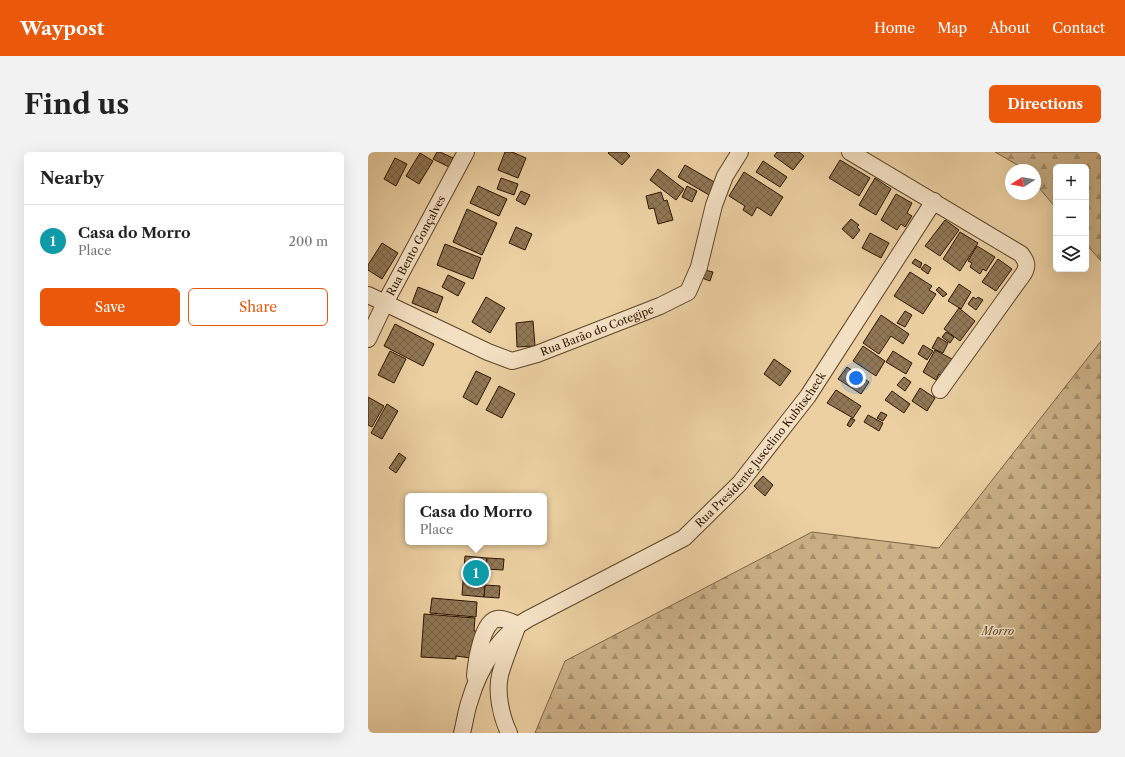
<!DOCTYPE html>
<meta charset="utf-8">
<style>
:root{--surface:#fff;--page:#f2f2f2;--text:#222;--muted:#767676;--line:#e0e0e0;--accent:#ea580c}
body{margin:0;font-family:"Libre Caslon Text",serif;background:var(--page);color:var(--text)}
.controls{position:absolute;right:12px;top:12px;display:grid;overflow:hidden;border-radius:6px;box-shadow:0 4px 16px #0002}
.controls button{width:36px;height:36px;display:grid;place-items:center;padding:0;border:0;border-bottom:1px solid var(--line);background:var(--surface);color:var(--text);font:20px sans-serif}
.compass{position:absolute;left:637px;top:12px;width:36px;height:36px;border-radius:50%;background:var(--surface);box-shadow:0 4px 16px #0002;rotate:259deg}
.you{position:absolute;left:488px;top:226px;width:14px;height:14px;margin:-10px;border:3px solid #fff;border-radius:50%;background:#1a73e8;box-shadow:0 0 0 6px #1a73e833}
.badge{display:grid;place-items:center;width:26px;height:26px;border-radius:50%;background:var(--accent);color:#fff;font-size:13px;font-weight:700}
.pin{position:absolute;translate:-50% -50%;border:2px solid #fff;box-shadow:0 1px 4px #0006}
.popup{position:absolute;left:37px;top:341px;width:142px;height:52px;box-sizing:border-box;display:grid;place-content:center;border-radius:6px;background:var(--surface);filter:drop-shadow(0 1px 3px #0005);font-size:13px;white-space:nowrap;color:var(--muted)}
.popup b{font-size:15px;color:var(--text)}
.popup::after{content:'';position:absolute;left:50%;top:100%;margin-left:-8px;border:8px solid transparent;border-top-color:var(--surface)}
.list{margin:0;padding:0;list-style:none}
h2{display:flex;justify-content:space-between;align-items:center;height:52px;margin:0;padding:0 16px;font-size:17px}
h2 small{font-size:13px;font-weight:400;color:var(--muted)}
.list li{display:grid;grid-template-columns:26px 1fr auto;gap:12px;align-items:center;box-sizing:border-box;height:72px;padding:0 16px;border-top:1px solid var(--line)}
.list b{display:block;font-size:15px;white-space:nowrap}
.list p{margin:0;font-size:13px;white-space:nowrap;color:var(--muted)}
.list em{font-size:13px;font-style:normal;color:var(--muted)}
.actions{display:flex;gap:8px;padding:12px 16px}
.actions a{flex:1;padding:9px 0;border:1px solid var(--accent);border-radius:6px;text-align:center;font-size:14px;color:var(--accent)}
.actions .main{background:var(--accent);color:#fff}
.icon{flex:none;width:22px;height:22px;fill:none;stroke:currentColor;stroke-width:2;stroke-linecap:round;stroke-linejoin:round}
.map{position:relative;flex:none;width:733px;height:581px;overflow:hidden;border-radius:6px}
header{display:flex;align-items:center;gap:24px;box-sizing:border-box;height:56px;padding:0 20px;background:var(--accent);color:#fff}
header strong{font-size:19px}
nav{display:flex;gap:22px;margin-inline-start:auto;font-size:14px}
.intro{display:flex;align-items:center;justify-content:space-between;box-sizing:border-box;height:96px;padding:0 24px}
h1{margin:0;font-size:28px}
.button{padding:10px 18px;border-radius:6px;background:var(--accent);color:#fff;font-size:14px;font-weight:700}
main{display:flex;gap:24px;padding:0 24px}
aside{flex:1;background:var(--surface);border-radius:6px;box-shadow:0 4px 16px #0002}
.map>svg:first-child{display:block}
.forest{fill:url(#forest-firs);stroke:#7d6444}
.building{fill:url(#building-cross-hatch);stroke:#2e1701}
.lines{fill:none;stroke-linecap:round;stroke-linejoin:round}
.minor-casing{stroke:#5e4529;stroke-width:18}
.minor{stroke:#f3e0c3;stroke-width:16}
.labels{text-anchor:middle;dominant-baseline:central;stroke-width:3;stroke-linejoin:round;paint-order:stroke}
.street-label{font-size:11px;fill:#2e1701;stroke:#f3e0c3}
.park-label{font-size:11px;font-style:italic;fill:#5d4529;stroke:#f3e0c3}
</style>
<header>
<strong>Waypost</strong>
<nav><a>Home</a><a>Map</a><a>About</a><a>Contact</a></nav>
</header>
<div class="intro"><h1>Find us</h1><a class="button">Directions</a></div>
<main>
<aside>
<h2>Nearby<small></small></h2>
<ul class="list">
<li><span class="badge" style="background:#0f9aa8">1</span><div><b>Casa do Morro</b><p>Place</p></div><em>200 m</em></li>
</ul>
<div class="actions"><a class="main">Save</a><a>Share</a></div>
</aside>
<div class="map">
<svg width="733" height="581" viewBox="0 0 733 581">
<defs>
<pattern id="forest-firs" width="22" height="20" patternUnits="userSpaceOnUse"><rect width="22" height="20" fill="#ccb187"/><path d="M5 1l3.5 6h-7zM16 11l3.5 6h-7z" fill="#a68f6c"/></pattern>
<pattern id="building-cross-hatch" width="8" height="8" patternUnits="userSpaceOnUse"><rect width="8" height="8" fill="#917755"/><path d="M0 0l8 8M0 8l8-8" fill="none" stroke="#776144"/></pattern>
</defs>
<rect width="100%" height="100%" fill="#ecd0a2"/>
<filter id="stains"><feTurbulence type="fractalNoise" baseFrequency=".005" numOctaves="4"/><feColorMatrix values="0 0 0 0 .2 0 0 0 0 .09 0 0 0 0 .02 0 0 0 .5 -.17"/></filter>
<radialGradient id="worn" r=".72"><stop offset=".6" stop-color="#630" stop-opacity="0"/><stop offset="1" stop-color="#630" stop-opacity=".3"/></radialGradient>
<g class="forest">
<polygon points="627,0 733,0 733,109 718,92 718,15 688,15 688,56 667,31 667,18 656,18 653,15"/>
<polygon points="733,189 733,581 167,581 197,509 444,380 571,396"/>
</g>
<g class="building">
<polygon points="69,0 72,0 85,6 81,15 65,7"/>
<polygon points="137,0 144,0 158,6 150,26 130,18"/>
<polygon points="241,0 258,0 262,4 254,13 240,1"/>
<polygon points="409,0 431,0 436,4 425,18 406,4"/>
<polygon points="52,1 65,9 51,32 38,24"/>
<polygon points="27,6 39,12 28,34 16,27"/>
<polygon points="472,8 502,26 491,44 461,26"/>
<polygon points="395,9 419,25 412,35 388,20"/>
<polygon points="317,13 348,31 341,43 310,25"/>
<polygon points="290,17 316,37 308,48 282,28"/>
<polygon points="376,20 415,45 403,64 389,55 384,64 375,58 377,54 361,44"/>
<polygon points="133,26 150,32 146,43 129,37"/>
<polygon points="507,26 523,37 508,63 491,53"/>
<polygon points="110,34 139,47 131,64 102,51"/>
<polygon points="319,34 329,39 324,50 314,45"/>
<polygon points="153,39 162,43 157,53 148,48"/>
<polygon points="293,40 296,49 299,48 305,68 290,72 286,56 281,57 278,44"/>
<polygon points="528,42 544,51 539,61 544,64 537,75 533,72 529,78 513,68"/>
<polygon points="99,57 129,71 114,103 85,90"/>
<polygon points="483,67 491,73 489,75 492,78 485,87 474,77"/>
<polygon points="577,68 591,78 572,104 557,94"/>
<polygon points="148,75 164,82 157,98 141,91"/>
<polygon points="592,80 610,91 592,119 575,107"/>
<polygon points="502,81 521,91 513,106 494,96"/>
<polygon points="14,91 30,101 14,127 0,118 0,113"/>
<polygon points="77,92 113,106 105,127 69,113"/>
<polygon points="609,94 627,105 618,119 615,117 612,122 602,115 604,111 600,109"/>
<polygon points="547,107 554,111 552,116 544,111"/>
<polygon points="630,107 644,117 628,139 614,130"/>
<polygon points="557,112 563,116 560,122 553,117"/>
<polygon points="337,118 345,120 342,129 334,126"/>
<polygon points="542,120 564,134 561,138 568,142 555,162 526,144"/>
<polygon points="80,123 97,131 90,144 74,135"/>
<polygon points="591,132 603,140 593,157 580,149"/>
<polygon points="50,135 75,145 69,161 44,151"/>
<polygon points="571,135 579,142 575,145 568,138"/>
<polygon points="118,145 137,156 122,181 104,170"/>
<polygon points="605,145 608,147 610,145 615,148 608,158 600,152"/>
<polygon points="591,156 607,169 592,189 576,177"/>
<polygon points="537,159 544,163 537,175 529,171"/>
<polygon points="513,163 541,182 535,192 523,184 511,202 495,191"/>
<polygon points="165,169 167,194 149,195 148,171"/>
<polygon points="27,172 66,192 55,214 16,194"/>
<polygon points="578,180 586,185 582,191 574,185"/>
<polygon points="570,185 580,191 575,201 564,196"/>
<polygon points="555,193 565,199 559,208 550,202"/>
<polygon points="495,194 517,209 508,224 485,209"/>
<polygon points="567,198 584,207 574,224 571,222 568,228 555,220"/>
<polygon points="22,199 38,207 26,231 10,223"/>
<polygon points="525,199 544,211 538,222 518,210"/>
<polygon points="406,207 423,219 412,234 396,222"/>
<polygon points="479,215 501,230 493,242 470,227"/>
<polygon points="108,219 123,226 109,253 95,245"/>
<polygon points="536,225 543,230 537,239 529,233"/>
<polygon points="131,234 147,242 134,266 118,258"/>
<polygon points="552,236 567,246 559,259 544,249"/>
<polygon points="468,238 493,254 485,266 459,251"/>
<polygon points="524,239 542,252 536,261 517,248"/>
<polygon points="0,245 16,254 4,275 0,273"/>
<polygon points="19,252 30,259 14,287 3,281"/>
<polygon points="513,260 519,263 515,269 509,266"/>
<polygon points="500,263 515,271 511,279 496,270"/>
<polygon points="483,266 487,268 482,275 479,273"/>
<polygon points="31,301 38,306 28,321 21,316"/>
<polygon points="395,324 405,333 397,344 386,334"/>
<polygon points="97,404 119,406 116,445 94,443"/>
<polygon points="119,406 136,407 135,418 118,417"/>
<polygon points="117,433 132,434 131,446 116,445"/>
<polygon points="64,446 109,450 108,465 62,461"/>
<polygon points="56,462 107,466 106,479 110,479 109,489 105,488 103,506 88,504 88,507 53,505"/>
</g>
<g class="lines">
<g class="minor-casing">
<g id="minor">
<path d="M482 0 653 102C659 110 660 113 656 121L572 238"/>
<path id="s1" d="M0 143 120 200 144 209 169 202 292 154 320 140 331 115 346 53 357 24 372 0"/>
<path id="s2" d="M0 187 17 151 98 0"/>
<path d="M107 524C108 511 114 469 129 467 135 466 144 470 150 473"/>
<path id="s3" d="M94 581C97 570 98 559 102 548 111 517 131 483 160 467L316 386 372 331 440 244 566 49"/>
<path d="M141 581C133 564 128 541 132 523 136 508 143 492 148 478"/>
</g>
</g>
<use href="#minor" class="minor"/>
</g>
<g class="labels">
<g class="street-label">
<text stroke="none"><textPath href="#s2" startOffset="105">Rua Bento Gonçalves</textPath></text>
<text stroke="none"><textPath href="#s1" startOffset="249">Rua Barão do Cotegipe</textPath></text>
<text stroke="none"><textPath href="#s3" startOffset="429">Rua Presidente Juscelino Kubitscheck</textPath></text>
</g>
<g class="park-label">
<text x="630" y="479">Morro</text>
</g>
</g>
<rect width="100%" height="100%" filter="url(#stains)"/>
<rect width="100%" height="100%" fill="url(#worn)"/>
</svg>
<div class="controls">
<button>+</button>
<button>−</button>
<button><svg class="icon" aria-label="layers" viewBox="0 0 24 24"><path d="M12 4l9 5-9 5-9-5zM3 14l9 5 9-5"/></svg></button>
</div>
<svg class="compass" viewBox="-18 -18 36 36"><path d="M0-13l5 13h-10z" fill="#e53935"/><path d="M0 13l5-13h-10z" fill="#767676"/></svg>
<div class="you"></div>
<div class="pin badge" style="left:108px;top:421px;background:#0f9aa8">1</div>
<div class="popup"><b>Casa do Morro</b>Place</div>
</div>
</main>
